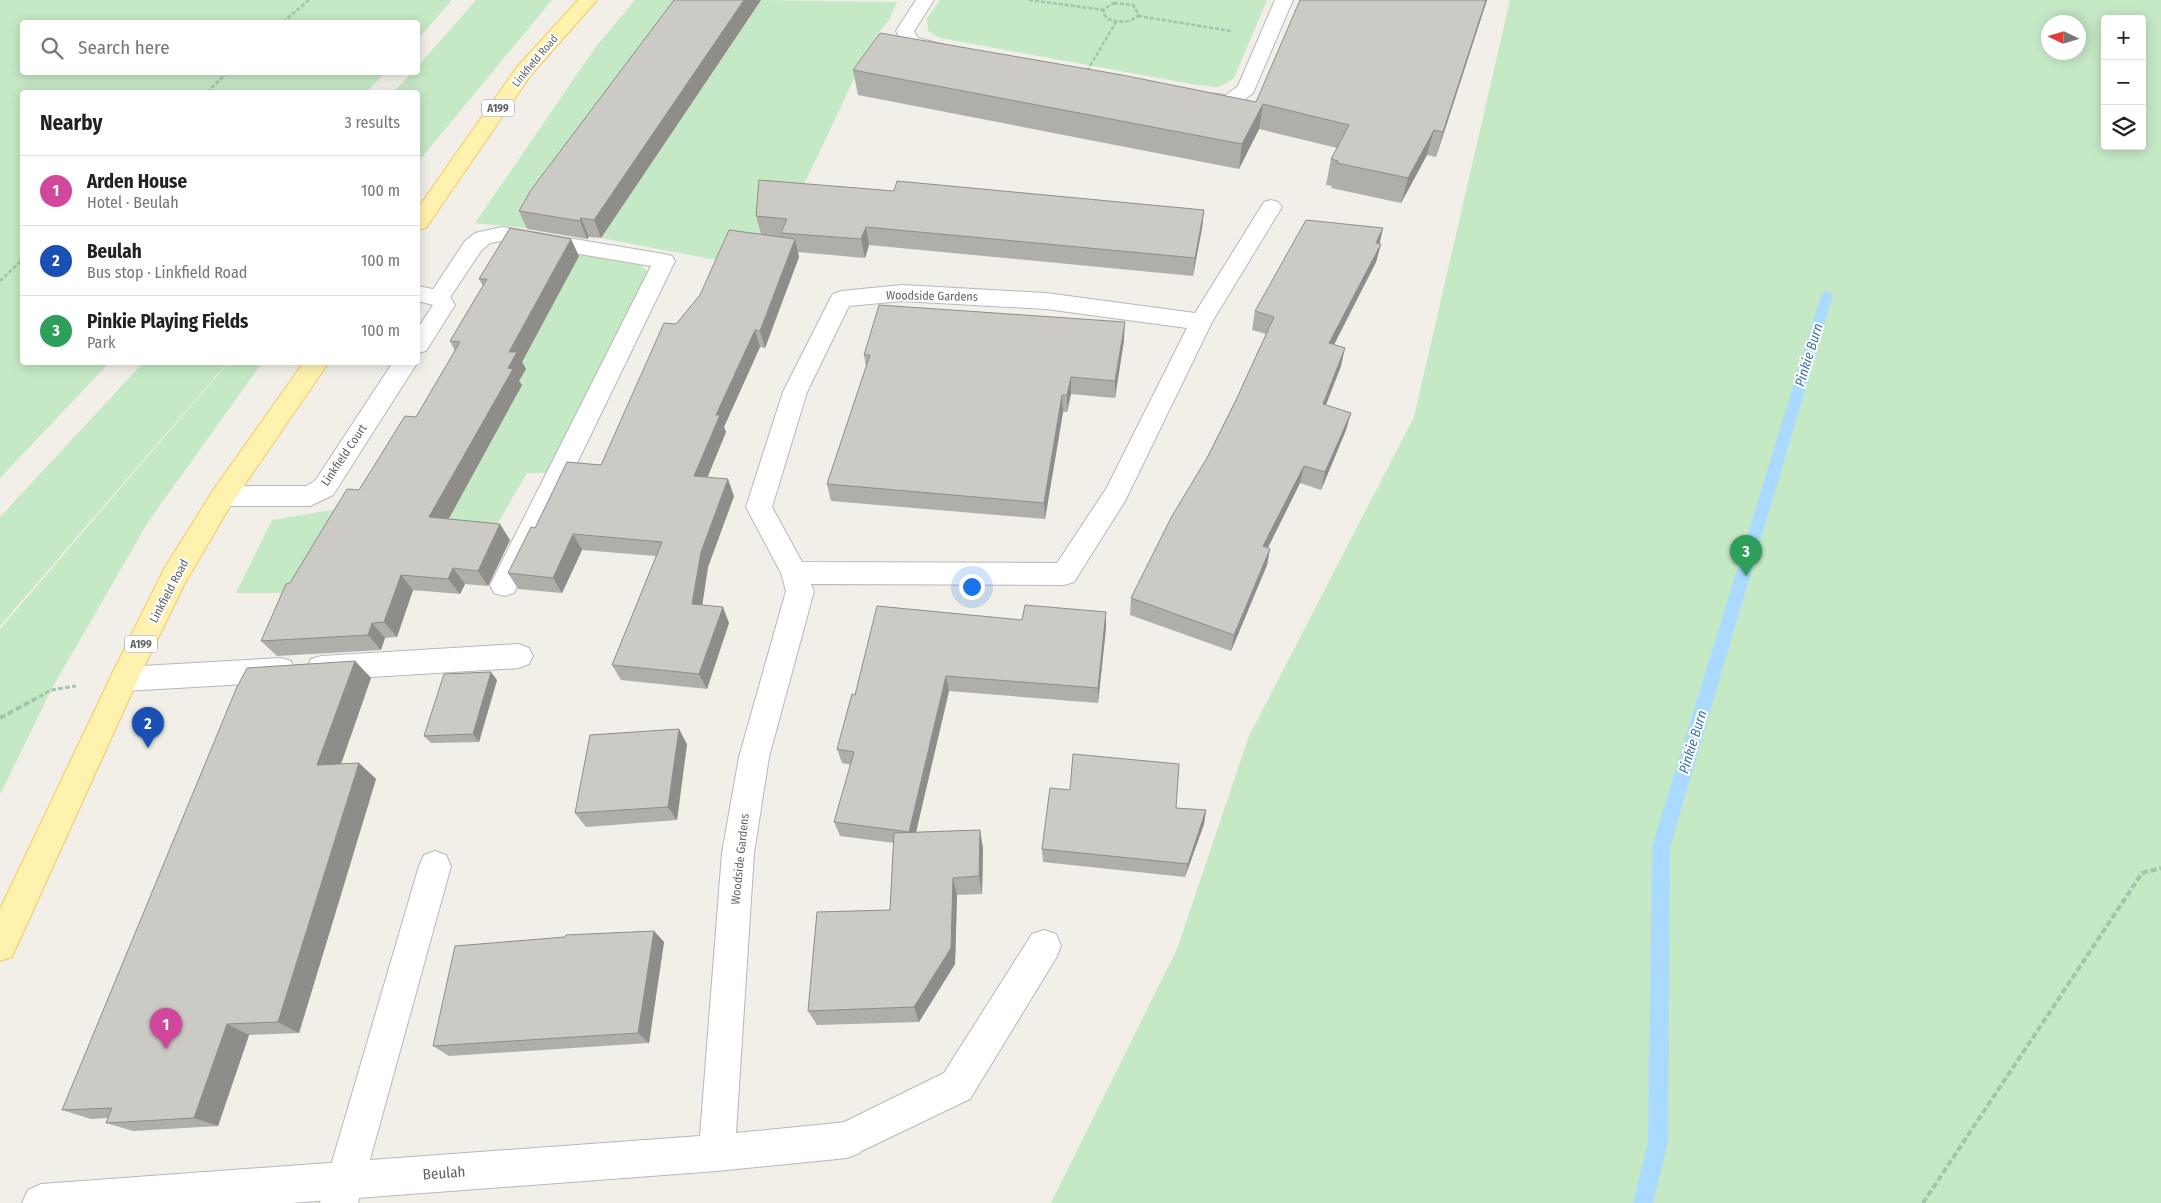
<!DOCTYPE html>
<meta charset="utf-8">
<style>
:root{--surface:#fff;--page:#f2f2f2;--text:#222;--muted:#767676;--line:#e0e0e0;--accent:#ea4335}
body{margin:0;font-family:"Fira Sans Condensed",sans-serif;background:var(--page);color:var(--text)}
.controls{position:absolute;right:15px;top:15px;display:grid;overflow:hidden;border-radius:5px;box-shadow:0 2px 12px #0003}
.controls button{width:45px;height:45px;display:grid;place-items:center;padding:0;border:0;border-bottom:1px solid var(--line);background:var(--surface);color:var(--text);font:25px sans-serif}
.compass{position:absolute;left:2041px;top:15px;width:45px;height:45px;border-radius:50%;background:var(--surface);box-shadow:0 2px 12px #0003;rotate:274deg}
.you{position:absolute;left:971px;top:586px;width:18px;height:18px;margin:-12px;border:4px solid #fff;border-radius:50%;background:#1a73e8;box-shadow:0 0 0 8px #1a73e833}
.badge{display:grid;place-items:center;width:32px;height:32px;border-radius:50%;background:var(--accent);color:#fff;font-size:16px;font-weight:700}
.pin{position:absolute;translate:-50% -41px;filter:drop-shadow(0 1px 2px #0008)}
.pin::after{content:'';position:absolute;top:26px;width:18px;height:15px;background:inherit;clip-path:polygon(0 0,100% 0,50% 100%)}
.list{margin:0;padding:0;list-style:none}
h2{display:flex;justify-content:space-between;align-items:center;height:65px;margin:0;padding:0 20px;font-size:21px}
h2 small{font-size:16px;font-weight:400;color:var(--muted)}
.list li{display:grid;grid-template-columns:32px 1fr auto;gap:15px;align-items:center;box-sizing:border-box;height:70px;padding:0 20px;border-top:1px solid var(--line)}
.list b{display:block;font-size:19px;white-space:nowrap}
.list p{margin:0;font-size:16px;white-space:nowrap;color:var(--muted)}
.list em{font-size:16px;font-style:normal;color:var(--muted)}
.icon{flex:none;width:28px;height:28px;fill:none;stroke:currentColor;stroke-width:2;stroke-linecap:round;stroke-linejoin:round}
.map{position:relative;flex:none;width:2161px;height:1203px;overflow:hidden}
.search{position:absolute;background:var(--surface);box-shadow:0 2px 12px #0003;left:20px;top:20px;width:400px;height:55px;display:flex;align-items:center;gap:12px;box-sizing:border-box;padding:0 18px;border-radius:5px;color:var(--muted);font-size:19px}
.panel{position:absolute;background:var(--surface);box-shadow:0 2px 12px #0003;left:20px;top:90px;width:400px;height:275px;border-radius:5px}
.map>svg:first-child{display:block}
.green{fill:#c5e8c5;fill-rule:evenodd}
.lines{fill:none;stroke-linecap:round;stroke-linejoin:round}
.stream{fill:#aadaff;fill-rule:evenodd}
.service-casing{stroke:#b5b8bc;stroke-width:2}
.minor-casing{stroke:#b5b8bc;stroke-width:2}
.primary-casing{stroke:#f2c960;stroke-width:2}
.path-far2{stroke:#9cc7a9;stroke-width:2.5;stroke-dasharray:4 2;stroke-linecap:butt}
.path-far1{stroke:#9cc7a9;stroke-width:3;stroke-dasharray:4.5 2.5;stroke-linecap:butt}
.path{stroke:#9cc7a9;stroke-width:4;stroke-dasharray:6 3;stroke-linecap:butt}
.service{fill:#fff;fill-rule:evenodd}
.minor{fill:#fff;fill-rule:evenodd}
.primary{fill:#fff2af;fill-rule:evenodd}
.wall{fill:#afaea9}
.shaded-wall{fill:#8f8d8a}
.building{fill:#cccac5;stroke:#8f8d8a}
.labels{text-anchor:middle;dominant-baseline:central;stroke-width:4;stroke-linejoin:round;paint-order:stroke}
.far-street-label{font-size:11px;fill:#5f6368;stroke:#fff}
.shield{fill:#fff;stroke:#8f9295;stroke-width:1}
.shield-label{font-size:11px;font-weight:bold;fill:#5f6368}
.street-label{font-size:12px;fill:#5f6368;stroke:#fff}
.water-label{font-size:14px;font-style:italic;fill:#4174aa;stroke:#fff}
.near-street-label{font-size:15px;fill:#5f6368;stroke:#fff}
</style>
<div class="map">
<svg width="2161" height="1203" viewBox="0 0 2161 1203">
<rect width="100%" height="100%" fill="#f1efe8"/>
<g class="green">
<polygon points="0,0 452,0 418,39 418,22 22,22 22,72 385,73 366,92 22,92 22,362 109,363 0,478"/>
<polygon points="476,0 552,0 418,162 418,92 393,92 412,73 418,72 418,66"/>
<polygon points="635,0 692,0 525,228 475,223 595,48"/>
<polygon points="760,0 897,2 889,20 875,37 854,79 764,269 601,238"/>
<polygon points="940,0 1267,0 1234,78 1219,87 1197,85 940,38 928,31 927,18"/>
<path d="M1510 0H2161V1203H1051L1177 949 1249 736 1414 417ZM2105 19H2142V146H2105ZM2048 22H2078V52H2048Z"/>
<polygon points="574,248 642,266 652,276 557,465 545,473 527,473 489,538 433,566 420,591 390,593 236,593 272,520 360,505 521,363 552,306 546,300"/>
<polygon points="143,363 227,363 0,626 0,517"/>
<polygon points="228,363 262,363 148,522 51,690 0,795 0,629"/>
</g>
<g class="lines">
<polygon class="stream" points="1827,291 1833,295 1670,847 1668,1142 1653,1203 1633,1203 1648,1142 1652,847 1821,295"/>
<g class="service-casing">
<g id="service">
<polygon points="502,227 664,254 672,256 675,261 518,585 514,593 504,596 494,593 490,585 651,266 502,241 490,243 481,251 447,302 439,305 431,302 428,297 465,241 475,233"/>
<polygon points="519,644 529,648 533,656 529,664 519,668 321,680 311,677 307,668 311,659 321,656"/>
<polygon points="281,658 291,661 295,670 291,679 281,682 124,691 114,688 110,679 114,670 124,667"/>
<polygon points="435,851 446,855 451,866 358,1203 320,1203 419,866 424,855"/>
<polygon points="1044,930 1056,934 1061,946 1056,958 970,1099 847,1158 834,1153 829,1140 834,1127 944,1073 1032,934"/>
</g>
</g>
<g class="minor-casing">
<g id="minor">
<path d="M916 0H934L914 31 918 38 949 46 951 50 949 54C935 57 918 49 905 46L896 31Z"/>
<polygon points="1275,0 1293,0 1253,93 1237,105 1230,107 1191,102 1188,98 1191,94 1198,92 1226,95 1238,86"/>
<path d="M1271 200 1278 202 1282 207 1212 322 1125 501 1074 582 1064 585 811 584 814 591 769 757 754 853 736 1133 847 1122 860 1127 865 1140 860 1153 847 1158 717 1171 291 1203H22L28 1190 41 1184 700 1136 722 853 739 757 786 591 781 573 746 507 783 392 830 299 833 294 841 291 902 285 1046 293 1195 313 1264 202ZM902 301 1046 309 1187 328 1106 489 1057 563 802 562 772 507 807 392 849 306Z"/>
<polygon points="418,286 447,292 455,305 426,351 418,353 418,328 433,305 418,301"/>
<polygon points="418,361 418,362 414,368 333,495 310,506 223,506 214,503 210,496 214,489 223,486 306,486 315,481 393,362"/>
</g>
</g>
<g class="primary-casing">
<g id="primary">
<polygon points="578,0 597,0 531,75 426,228 418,230 418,208 517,67"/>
<polygon points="304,362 329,362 232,503 185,583 138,679 12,957 0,961 0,909 114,670 164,569 214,489"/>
</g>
</g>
<g class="path-far2">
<polyline points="1029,0 1104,10"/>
<path d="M1114 3 1133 5 1139 15C1130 23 1120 23 1108 19L1103 13 1104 9Z"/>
<polyline points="1138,16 1231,31"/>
<polyline points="283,22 309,0"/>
<polyline points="1087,71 1116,22"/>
<polyline points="207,92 228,72"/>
<polyline points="0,281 22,260"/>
</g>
<polyline class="path-far1" points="33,700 51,690 76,686"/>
<g class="path">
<polyline points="0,718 35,699"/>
<polyline points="1923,1203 2142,873 2161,868"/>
</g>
<use href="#service" class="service"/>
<use href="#minor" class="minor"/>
<use href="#primary" class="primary"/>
</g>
<g class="wall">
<polygon points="674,0 761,0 601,238 589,237 587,239 527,229 519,211"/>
<polygon points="1487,0 1436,157 1427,155 1401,203 1331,188 1332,186 1326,185 1331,159 1337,148 1259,129 1239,169 858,95 853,70 1256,102"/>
<polygon points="894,191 1204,210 1202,228 1193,276 869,245 865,258 798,252 799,257 765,348 760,347 724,427 726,432 707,478 734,496 708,567 702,605 729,623 707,689 621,680 612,665 656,556 582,550 562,593 518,589 508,573 535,528 601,465 676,324 761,234 756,216"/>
<polygon points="1383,228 1379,244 1381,244 1376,262 1334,345 1341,366 1326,405 1351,413 1346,430 1321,490 1300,483 1268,548 1270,549 1267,565 1231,651 1130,615 1131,598 1207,458 1236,400 1266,334 1252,330 1255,311"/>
<polygon points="579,256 522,362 526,369 519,381 522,385 448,519 510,540 488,586 465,584 460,594 413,590 397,637 385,638 381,650 277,656 261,641 290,583 359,490 416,417 455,351 450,341 483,286 479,279"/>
<polygon points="1124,340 1115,398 1071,394 1067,412 1063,412 1045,519 831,501 827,484 866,367 864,355"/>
<polygon points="1106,612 1106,628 1098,703 949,691 916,832 980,830 983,849 982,894 957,895 955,964 919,1022 817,1025 808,1011 890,910 894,843 840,836 834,822 851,765 842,763 837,749 855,695 1022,620"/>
<polygon points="355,661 371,678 341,764 359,763 376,779 299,1033 249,1035 218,1126 133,1131 106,1123 108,1118 91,1119 62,1110"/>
<polygon points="497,680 479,742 431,743 424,736"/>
<polygon points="687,744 677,820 586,827 575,813"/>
<polygon points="1176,808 1206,810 1204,824 1185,877 1043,862 1042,849"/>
<polygon points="654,931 664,942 649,1043 449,1056 433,1046"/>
</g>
<g class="shaded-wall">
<polygon points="744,0 761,0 601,238 594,220"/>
<polygon points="1486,0 1487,0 1436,157 1443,132"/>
<polygon points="1263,104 1259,129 1239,169 1242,144"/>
<polygon points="1434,130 1427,155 1401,203 1408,178"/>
<polygon points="1204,210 1202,228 1193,276 1195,258"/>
<polygon points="581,218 589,237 587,239 580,221"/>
<polygon points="866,227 869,245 865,258 861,239"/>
<polygon points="1383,228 1379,246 1376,243"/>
<polygon points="571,239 579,256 522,362 526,369 519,381 522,385 441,533 429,517 508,368 509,352"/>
<polygon points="795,239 799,257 765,348 760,331"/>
<polygon points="1381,244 1376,262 1325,362 1329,343"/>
<polygon points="1125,322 1124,340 1115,398 1115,381"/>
<polygon points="755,330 760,347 724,427 726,432 701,493 694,476 716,415"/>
<polygon points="1345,348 1341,366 1319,422 1323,404"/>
<polygon points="1071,377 1071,394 1067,412 1067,395"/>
<polygon points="1062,395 1063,412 1045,519 1044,503"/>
<polygon points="1351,413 1346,430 1321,490 1325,472"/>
<polygon points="1304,466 1300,483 1260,563 1263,546"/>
<polygon points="728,479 734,496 708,567 700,620 692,604 701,552"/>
<polygon points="500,524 510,540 488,586 478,571"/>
<polygon points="573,534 582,550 562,593 553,578"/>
<polygon points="1270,549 1267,565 1231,651 1234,635"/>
<polygon points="453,568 465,584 460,594 448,579"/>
<polygon points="401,575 413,590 397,637 384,622"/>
<polygon points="723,607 729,623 707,689 699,674"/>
<polygon points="1106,612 1106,628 1098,703 1098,688"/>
<polygon points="372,623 385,638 381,650 368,635"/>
<polygon points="355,661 371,678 335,781 317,765"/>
<polygon points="491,672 497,680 479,742 473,734"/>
<polygon points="946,676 949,691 913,845 909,832"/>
<polygon points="679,729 687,744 677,820 668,807"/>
<polygon points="359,763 376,779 299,1033 278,1022"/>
<polygon points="1206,810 1204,824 1185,877 1188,864"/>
<polygon points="980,830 983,849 982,894 979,876"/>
<polygon points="953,878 957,895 955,964 919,1022 914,1007"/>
<polygon points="654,931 664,942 649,1043 638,1033"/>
<polygon points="227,1024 249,1035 218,1126 194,1118"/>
</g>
<g class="building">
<polygon points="674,0 744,0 594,220 581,218 580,221 519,211 531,190"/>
<polygon points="1300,0 1486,0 1443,132 1434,130 1408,178 1337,163 1338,161 1331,159 1349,125 1263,104 1242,144 853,70 880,33 1122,75 1256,102"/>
<polygon points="759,180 894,191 897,181 1204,210 1195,258 866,227 861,239 781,233 787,219 756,216"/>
<polygon points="1306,220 1383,228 1376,243 1381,244 1329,343 1345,348 1323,404 1351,413 1325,472 1304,466 1263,546 1270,549 1234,635 1131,598 1172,516 1207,458 1236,400 1274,317 1255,311"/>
<polygon points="510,228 571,239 509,352 517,352 508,368 513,369 429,517 500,524 478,571 453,568 448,579 401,575 384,622 372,623 368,635 261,641 286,584 290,583 347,489 359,490 405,416 416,417 460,342 450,341 487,279 479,279"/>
<polygon points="729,230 795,239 760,331 755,330 716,415 720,415 694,476 728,479 701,552 692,604 723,607 699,674 612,665 662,542 573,534 553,578 508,573 531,527 535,528 567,462 601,465 664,323 676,324 700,295"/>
<polygon points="879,305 1125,322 1115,381 1071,377 1067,395 1062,395 1044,503 827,484 870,355 864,355"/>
<polygon points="1025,605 1106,612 1098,688 946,676 909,832 834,822 854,752 837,749 852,694 855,695 877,606 1022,620"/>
<polygon points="355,661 317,765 359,763 278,1022 227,1024 194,1118 106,1123 112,1108 62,1110 236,689 247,668"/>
<polygon points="491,672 473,734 424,736 444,674"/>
<polygon points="679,729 668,807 575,813 590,735"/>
<polygon points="1073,754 1179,764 1176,808 1206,810 1188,864 1042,849 1050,788 1070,790"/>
<polygon points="980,830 979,876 953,878 951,948 914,1007 808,1011 817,912 890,910 894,833"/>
<polygon points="654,931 638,1033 433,1046 455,946 565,937 566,935"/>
</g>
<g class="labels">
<g class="far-street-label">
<text transform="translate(535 61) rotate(-50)">Linkfield Road</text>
</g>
<g class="shield">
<rect x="482" y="99.5" width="32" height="17" rx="4"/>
<rect x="125" y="635.5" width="32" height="17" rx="4"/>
</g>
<g class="shield-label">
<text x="498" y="108">A199</text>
<text x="141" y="644">A199</text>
</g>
<g class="street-label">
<text transform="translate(932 296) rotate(1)">Woodside Gardens</text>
<text transform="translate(344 455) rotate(-56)">Linkfield Court</text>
<text transform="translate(169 591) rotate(-62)">Linkfield Road</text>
<text transform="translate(740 859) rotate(-84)">Woodside Gardens</text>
</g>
<g class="water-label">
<text transform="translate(1809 355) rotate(-73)">Pinkie Burn</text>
<text transform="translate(1693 742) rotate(-73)">Pinkie Burn</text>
</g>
<g class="near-street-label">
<text transform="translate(444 1173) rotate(-4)">Beulah</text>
</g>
</g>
</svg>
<div class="controls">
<button>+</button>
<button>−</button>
<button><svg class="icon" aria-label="layers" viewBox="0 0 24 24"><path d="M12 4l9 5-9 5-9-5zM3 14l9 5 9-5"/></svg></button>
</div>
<svg class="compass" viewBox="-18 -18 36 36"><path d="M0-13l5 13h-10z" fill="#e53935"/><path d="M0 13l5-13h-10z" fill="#767676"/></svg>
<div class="you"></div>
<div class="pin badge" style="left:166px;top:1049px;background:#d1479c">1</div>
<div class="pin badge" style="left:148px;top:748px;background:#1a4fb4">2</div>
<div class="pin badge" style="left:1746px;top:576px;background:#2e9e5b">3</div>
<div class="search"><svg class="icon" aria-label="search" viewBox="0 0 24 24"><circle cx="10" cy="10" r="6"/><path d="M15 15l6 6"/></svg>Search here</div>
<section class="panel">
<h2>Nearby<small>3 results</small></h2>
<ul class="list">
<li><span class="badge" style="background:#d1479c">1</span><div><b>Arden House</b><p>Hotel · Beulah</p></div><em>100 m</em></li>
<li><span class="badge" style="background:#1a4fb4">2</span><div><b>Beulah</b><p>Bus stop · Linkfield Road</p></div><em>100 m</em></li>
<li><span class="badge" style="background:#2e9e5b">3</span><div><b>Pinkie Playing Fields</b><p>Park</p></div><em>100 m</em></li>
</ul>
</section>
</div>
